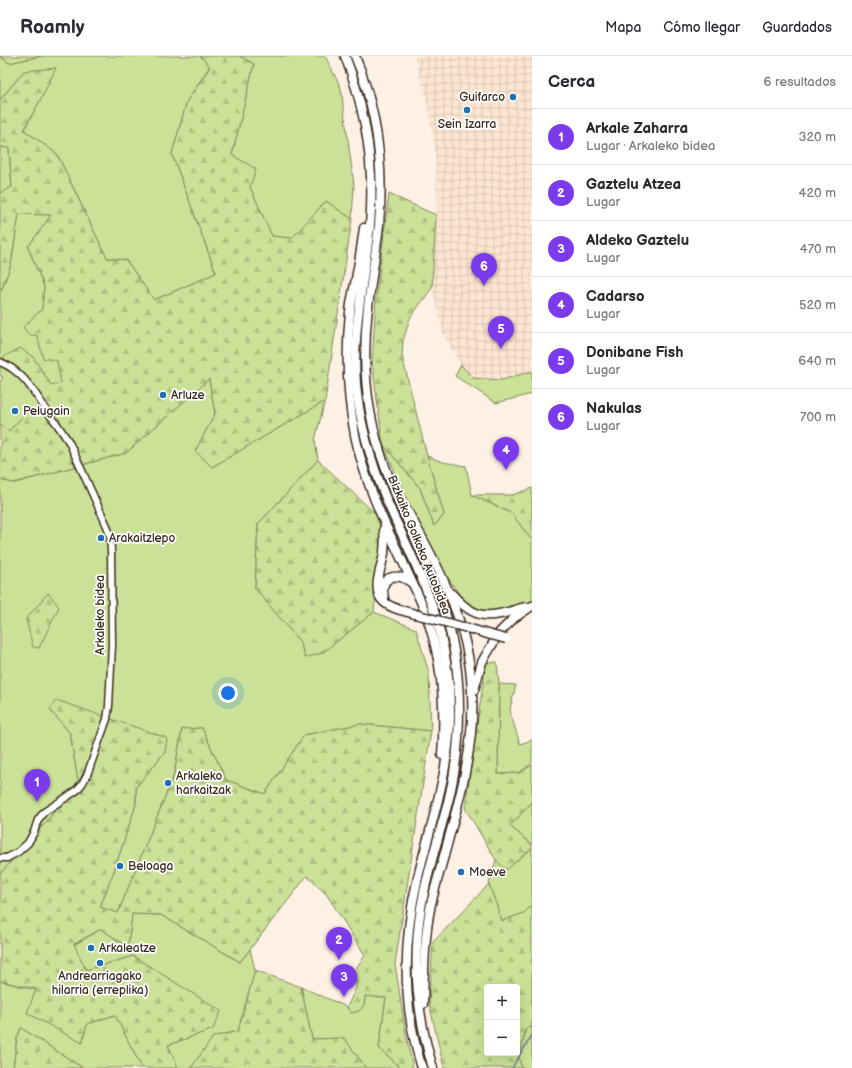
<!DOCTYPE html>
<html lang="es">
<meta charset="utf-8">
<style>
:root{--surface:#fff;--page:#f2f2f3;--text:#2b2b33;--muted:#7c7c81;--line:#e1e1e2;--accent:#7c3aed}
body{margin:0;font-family:"Balsamiq Sans",sans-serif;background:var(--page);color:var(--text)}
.controls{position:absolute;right:12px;bottom:12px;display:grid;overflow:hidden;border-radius:4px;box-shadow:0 4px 16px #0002}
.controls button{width:36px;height:36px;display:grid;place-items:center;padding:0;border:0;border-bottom:1px solid var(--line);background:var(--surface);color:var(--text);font:20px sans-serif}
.you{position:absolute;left:228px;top:637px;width:14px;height:14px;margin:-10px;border:3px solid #fff;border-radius:50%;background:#1a73e8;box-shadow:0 0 0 6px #1a73e833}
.badge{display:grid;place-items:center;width:26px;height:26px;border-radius:50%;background:var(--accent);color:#fff;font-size:13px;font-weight:700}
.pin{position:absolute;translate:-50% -33px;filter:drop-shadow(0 1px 2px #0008)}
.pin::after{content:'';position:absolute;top:21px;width:14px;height:12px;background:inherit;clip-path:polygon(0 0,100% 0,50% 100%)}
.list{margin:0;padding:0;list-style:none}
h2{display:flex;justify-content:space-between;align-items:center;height:52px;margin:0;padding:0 16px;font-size:17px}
h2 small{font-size:13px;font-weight:400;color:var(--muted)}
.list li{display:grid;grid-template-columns:26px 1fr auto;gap:12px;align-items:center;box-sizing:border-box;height:56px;padding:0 16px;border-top:1px solid var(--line)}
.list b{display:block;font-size:15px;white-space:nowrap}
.list p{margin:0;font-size:13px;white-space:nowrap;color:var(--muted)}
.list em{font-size:13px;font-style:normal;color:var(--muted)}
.map{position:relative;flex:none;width:532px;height:1012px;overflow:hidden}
header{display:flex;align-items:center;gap:24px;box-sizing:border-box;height:56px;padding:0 20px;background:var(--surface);border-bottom:1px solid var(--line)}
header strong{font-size:19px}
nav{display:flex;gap:22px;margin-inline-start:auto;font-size:14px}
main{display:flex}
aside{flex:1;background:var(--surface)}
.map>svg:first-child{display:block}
.industrial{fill:url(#industrial-grid)}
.green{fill:#cae197;stroke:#82865a}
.forest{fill:url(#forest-firs);stroke:#82865a;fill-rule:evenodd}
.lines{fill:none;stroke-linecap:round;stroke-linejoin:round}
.stream{stroke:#70849b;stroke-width:1.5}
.secondary-casing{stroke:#3b2a1e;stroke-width:9}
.highway-casing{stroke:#3b2a1e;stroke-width:11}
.secondary{stroke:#fff;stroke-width:6}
.highway{stroke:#fff;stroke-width:8}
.highway-bridge-casing{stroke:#3b2a1e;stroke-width:11;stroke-linecap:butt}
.highway-bridge{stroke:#fff;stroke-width:8}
.poi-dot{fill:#1f6fb2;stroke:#fff;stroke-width:1.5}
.labels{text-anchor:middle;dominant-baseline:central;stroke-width:3.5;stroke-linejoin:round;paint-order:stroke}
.poi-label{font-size:12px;fill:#3b2a1e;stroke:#fff;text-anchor:start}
.street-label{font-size:12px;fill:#3b2a1e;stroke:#fff}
</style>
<header>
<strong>Roamly</strong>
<nav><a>Mapa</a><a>Cómo llegar</a><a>Guardados</a></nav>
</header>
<main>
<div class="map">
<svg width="532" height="1012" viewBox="0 0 532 1012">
<defs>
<pattern id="industrial-grid" width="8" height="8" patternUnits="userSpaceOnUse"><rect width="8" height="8" fill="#fce6d2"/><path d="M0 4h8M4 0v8" fill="none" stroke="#d9c5b4"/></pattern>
<pattern id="forest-firs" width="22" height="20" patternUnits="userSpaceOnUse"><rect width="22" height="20" fill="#cae197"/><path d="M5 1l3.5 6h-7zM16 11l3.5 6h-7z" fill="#aec182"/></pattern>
</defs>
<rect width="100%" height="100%" fill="#fdf0e5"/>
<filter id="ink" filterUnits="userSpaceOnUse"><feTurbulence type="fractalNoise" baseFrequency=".025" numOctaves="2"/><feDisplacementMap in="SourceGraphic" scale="8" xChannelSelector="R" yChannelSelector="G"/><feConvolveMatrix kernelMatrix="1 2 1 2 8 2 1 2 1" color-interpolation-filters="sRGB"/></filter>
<g filter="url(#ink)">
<polygon class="industrial" points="414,0 532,0 532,315 502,324 473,322 461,309 444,280 432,232 437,148 435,92 426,41"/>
<g class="green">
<polygon points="0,0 9,7 42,0 200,0 210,10 187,45 172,98 216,217 154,244 126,204 107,202 57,98 24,74 43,39 24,15 0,44"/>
<polygon points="239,0 325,0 341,32 354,129 352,163 326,145 292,183 272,180 250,131 232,99 254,8"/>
<polygon points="0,91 9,92 12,132 0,137"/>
<polygon points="19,157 52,159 28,191 44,230 42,253 37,279 57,305 62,327 51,330 33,301 38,341 46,355 27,356 9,375 0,369 0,326 3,321 0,320 0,233 2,233 11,208"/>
<polygon points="461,309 473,322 502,324 532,315 532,338 496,347 455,320"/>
<polygon points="209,323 215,358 196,395 212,411 325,345 315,384 318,404 258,468 255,532 300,586 322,597 374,556 416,573 429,617 431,675 360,668 304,679 265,738 226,724 202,672 182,673 174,719 118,857 100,851 115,812 136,748 136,731 165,696 50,654 70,677 78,725 47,765 0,818 0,424 14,427 126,397"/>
<polygon points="383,388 420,432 434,470 444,459 427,400 443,406 466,410 472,439 511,457 531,483 532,483 532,545 506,554 494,556 479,555 466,548 445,518 403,435"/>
<polygon points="499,628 516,629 510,653 511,659 520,688 532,684 532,707 519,717 498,718"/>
<polygon points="532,746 532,789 510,770"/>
<polygon points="532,792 532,849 524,857 502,865 489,828 496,804 506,813"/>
<polygon points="132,858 161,859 240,906 250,893 255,914 238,975 213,981 191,1012 178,1012 168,989 213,973 133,900 86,914 74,889 101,873 128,891"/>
<polygon points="0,925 36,934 82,987 87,968 115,959 142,1012 83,1012 21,972 17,982 13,1012 0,1012"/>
<polygon points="301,931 347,951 351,957 364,949 365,940 386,942 379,992 401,1012 366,1012 344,982 312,983"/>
<polygon points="526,971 532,971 532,1012 522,1012 519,1003"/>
</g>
<g class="forest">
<polygon points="0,0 42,0 9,7"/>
<polygon points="200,0 239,0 254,8 232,99 256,113 250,131 272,180 292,182 326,145 352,163 325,345 212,411 195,395 215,358 209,323 126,397 14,427 0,424 0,369 9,375 27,356 45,355 3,301 20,292 33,301 51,329 61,327 57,305 43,302 37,279 29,279 23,271 42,253 44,230 28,191 51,159 19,158 11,208 2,233 0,233 0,137 12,131 9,92 0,91 0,44 24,15 56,12 43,39 24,74 57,98 107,202 126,204 154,244 216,217 172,98 187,45 210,11"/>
<polygon points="389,138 436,159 432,232 410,262 403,285 402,300 427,400 444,459 434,470 420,432 383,388 372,307 376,242"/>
<polygon points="318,404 379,461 382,482 374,556 322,597 305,602 300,586 255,532 258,468"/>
<polygon points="532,432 532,483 531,483 511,457 472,439 512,439"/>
<polygon points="48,537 59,551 39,592 33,591 26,563"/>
<polygon points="497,606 499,628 498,718 519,717 532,709 532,746 510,770 532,789 532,792 506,814 496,804 465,752 486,607"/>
<polygon points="56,644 167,682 165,696 136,731 136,748 115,812 100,851 118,857 174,719 182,673 202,672 226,724 265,738 304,679 360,668 431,675 395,908 407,984 413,1012 401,1012 379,992 386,942 365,940 364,949 359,955 351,957 347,951 356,932 355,914 365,899 327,839 307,820 240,906 161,859 132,858 128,891 101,873 74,888 86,914 133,900 221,955 213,973 168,989 178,1012 142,1012 115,959 87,968 82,987 27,957 36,933 0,925 0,818 47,765 78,725 70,677 50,654"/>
<path d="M489 828 502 865 524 857 532 849V971L526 972 519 1003 522 1012H444L429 947 433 886ZM487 931H517V997H487Z"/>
<polygon points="255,914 301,931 312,983 344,982 366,1012 191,1012 213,981 238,975"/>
<polygon points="21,972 83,1012 13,1012 17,982"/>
</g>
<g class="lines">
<polyline class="stream" points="512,1012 532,979"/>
<g class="secondary-casing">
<path id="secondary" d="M0 306C23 315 34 336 47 355 55 365 62 375 69 386L107 470 110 480 111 494 112 589 109 650 107 663 87 719 82 728 76 735 44 756 38 764 34 776 28 787 18 796 7 802H0"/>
</g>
<g class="highway-casing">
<g id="highway">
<path d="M345 0C366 54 375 111 370 169 364 228 349 286 358 345 364 385 377 423 393 459 408 491 423 522 434 555 445 589 450 623 450 658 450 714 431 767 418 821 403 884 402 950 422 1012"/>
<path d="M355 0C377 53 384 112 379 169 376 196 371 224 368 251 364 286 364 321 370 355 381 420 415 475 438 536 452 573 459 613 459 653 459 685 456 715 448 746 439 781 427 816 421 852 412 906 417 960 433 1012"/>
<path d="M364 172C362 187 360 202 357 217 355 230 351 243 350 256 346 296 347 339 355 379 364 424 383 465 403 506 410 523 419 539 425 556 442 602 446 650 442 699"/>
<path d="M407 454C421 480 437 507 448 535 462 567 471 603 472 638 476 705 447 783 431 848 424 881 424 915 423 948"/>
<path d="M384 473C385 481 385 489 384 497 382 512 371 533 383 545 391 553 405 555 415 558"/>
<path d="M452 538C477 567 492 561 525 551"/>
<path d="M384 542C379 520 396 515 412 527"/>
<polyline points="467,572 491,579"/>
<polyline points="474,634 482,606 499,577 514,562 532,550"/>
</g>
</g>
<use href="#secondary" class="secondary"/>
<use href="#highway" class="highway"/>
<g class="highway-bridge-casing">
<g id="highway-bridge">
<polyline points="415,558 467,572"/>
<polyline points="491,579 506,583"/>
</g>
</g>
<use href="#highway-bridge" class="highway-bridge"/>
</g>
</g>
<g class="poi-dot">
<circle cx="513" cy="41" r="4"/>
<circle cx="467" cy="54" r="4"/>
<circle cx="163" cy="339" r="4"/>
<circle cx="15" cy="355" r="4"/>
<circle cx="101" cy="482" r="4"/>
<circle cx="168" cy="727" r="4"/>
<circle cx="120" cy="810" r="4"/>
<circle cx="461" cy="816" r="4"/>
<circle cx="91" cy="892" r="4"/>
<circle cx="100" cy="907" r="4"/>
</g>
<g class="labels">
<g class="poi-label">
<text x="505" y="41" text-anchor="end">Guifarco</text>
<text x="467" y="68" text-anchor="middle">Sein Izarra</text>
<text x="171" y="339">Arluze</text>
<text x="23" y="355">Pelugain</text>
<text x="109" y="482">Arakaitzlepo</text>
<text x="176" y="720">Arkaleko<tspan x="176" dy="14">harkaitzak</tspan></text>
<text x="128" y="810">Beloaga</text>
<text x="469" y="816">Moeve</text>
<text x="99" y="892">Arkaleatze</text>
<text x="100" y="920" text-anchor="middle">Andrearriagako<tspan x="100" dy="14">hilarria (erreplika)</tspan></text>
</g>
<g class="street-label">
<text transform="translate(419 489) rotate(68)">Bizkaiko Golkoko Autobidea</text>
<text transform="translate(100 559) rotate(-90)">Arkaleko bidea</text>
</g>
</g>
</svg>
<div class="controls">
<button>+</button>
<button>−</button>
</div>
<div class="you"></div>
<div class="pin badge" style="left:37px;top:746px">1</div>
<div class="pin badge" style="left:339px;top:904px">2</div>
<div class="pin badge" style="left:344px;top:941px">3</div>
<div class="pin badge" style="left:506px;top:414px">4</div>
<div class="pin badge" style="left:501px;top:293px">5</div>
<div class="pin badge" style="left:484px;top:230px">6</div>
</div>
<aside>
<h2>Cerca<small>6 resultados</small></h2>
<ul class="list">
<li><span class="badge">1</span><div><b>Arkale Zaharra</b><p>Lugar · Arkaleko bidea</p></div><em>320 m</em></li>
<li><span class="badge">2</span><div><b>Gaztelu Atzea</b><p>Lugar</p></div><em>420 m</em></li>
<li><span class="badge">3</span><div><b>Aldeko Gaztelu</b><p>Lugar</p></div><em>470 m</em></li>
<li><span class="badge">4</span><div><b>Cadarso</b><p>Lugar</p></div><em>520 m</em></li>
<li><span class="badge">5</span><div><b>Donibane Fish</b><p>Lugar</p></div><em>640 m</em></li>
<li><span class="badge">6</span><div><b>Nakulas</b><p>Lugar</p></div><em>700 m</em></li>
</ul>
</aside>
</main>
